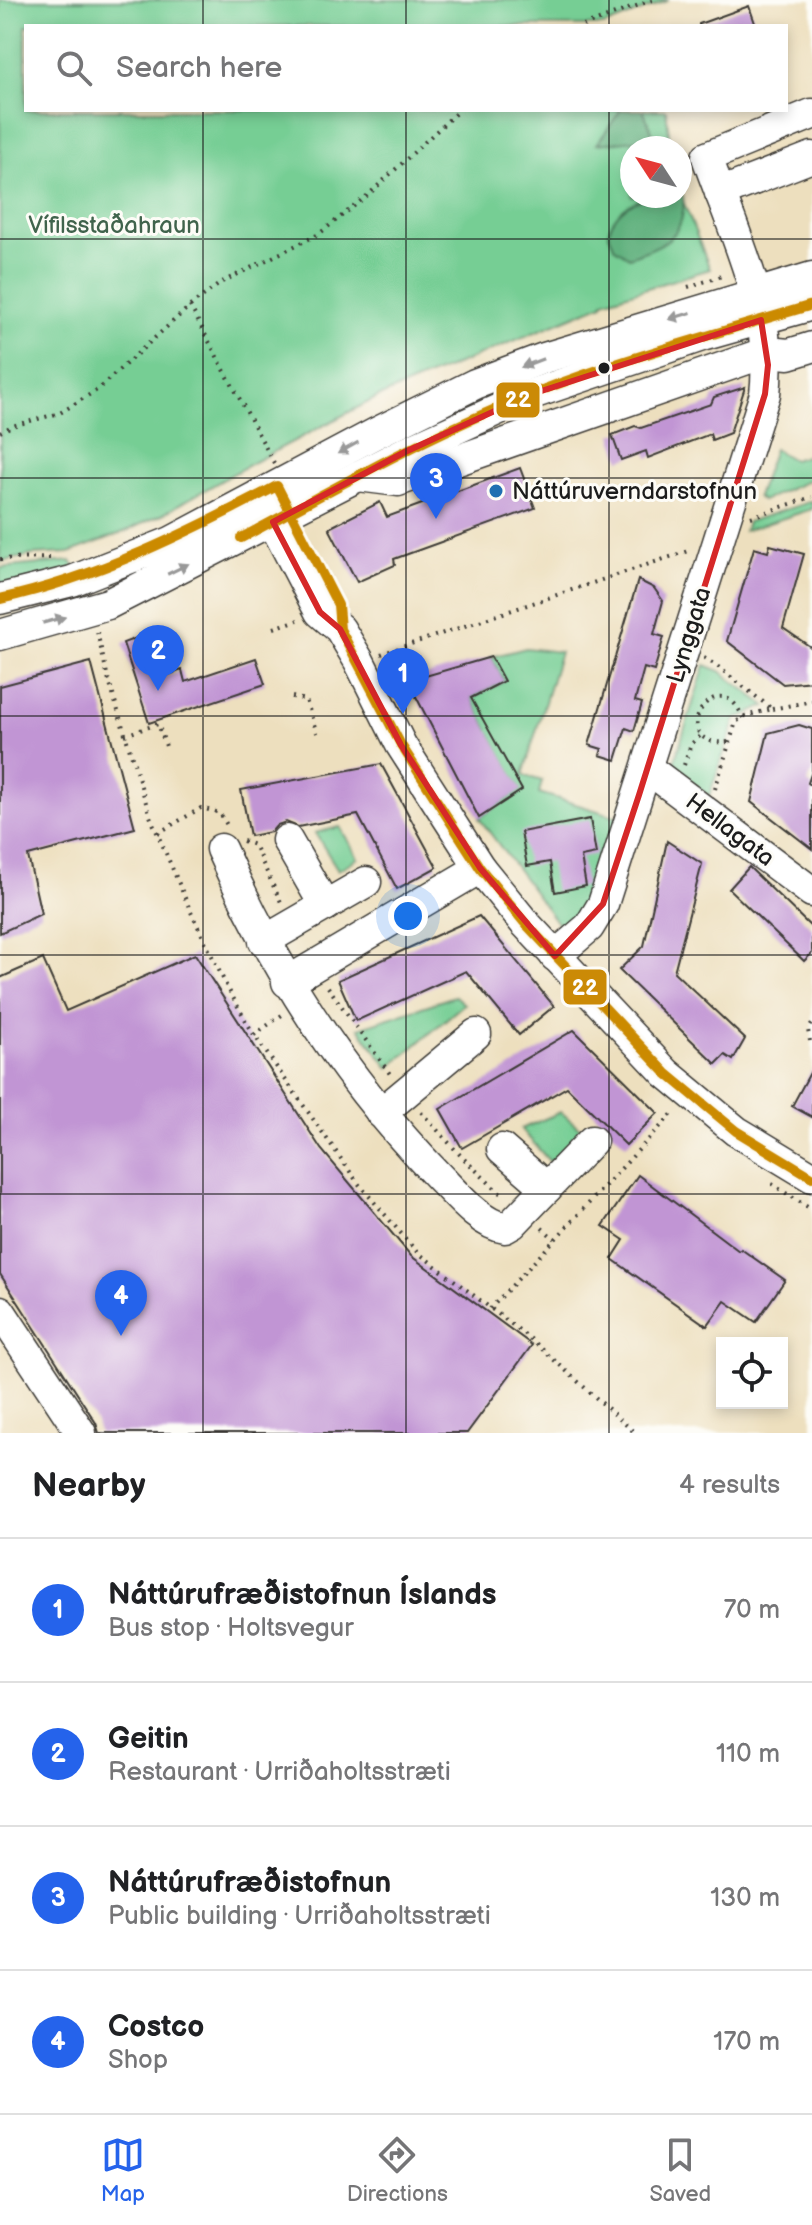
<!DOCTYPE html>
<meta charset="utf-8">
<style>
:root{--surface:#fff;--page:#f6f6f6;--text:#202124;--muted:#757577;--line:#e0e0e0;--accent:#2563eb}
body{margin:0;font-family:"Balsamiq Sans",sans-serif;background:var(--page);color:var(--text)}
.controls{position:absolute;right:24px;bottom:24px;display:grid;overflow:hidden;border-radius:0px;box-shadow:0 4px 12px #0003}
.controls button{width:72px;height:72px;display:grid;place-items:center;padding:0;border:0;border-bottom:2px solid var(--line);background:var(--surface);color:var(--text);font:40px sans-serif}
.compass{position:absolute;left:620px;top:136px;width:72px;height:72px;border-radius:50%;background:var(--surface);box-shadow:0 4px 12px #0003;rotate:306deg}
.you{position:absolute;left:408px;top:916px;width:28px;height:28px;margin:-20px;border:6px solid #fff;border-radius:50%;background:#1a73e8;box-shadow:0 0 0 12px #1a73e833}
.badge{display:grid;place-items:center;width:52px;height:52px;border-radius:50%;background:var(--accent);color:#fff;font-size:26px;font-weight:700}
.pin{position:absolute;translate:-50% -66px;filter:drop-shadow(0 2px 4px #0008)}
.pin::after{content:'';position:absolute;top:42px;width:28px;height:24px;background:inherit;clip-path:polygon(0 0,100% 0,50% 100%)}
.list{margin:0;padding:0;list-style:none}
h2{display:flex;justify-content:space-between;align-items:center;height:104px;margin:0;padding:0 32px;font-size:34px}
h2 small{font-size:26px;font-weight:400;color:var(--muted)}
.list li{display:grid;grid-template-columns:52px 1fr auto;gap:24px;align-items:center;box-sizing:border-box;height:144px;padding:0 32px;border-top:2px solid var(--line)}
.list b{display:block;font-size:30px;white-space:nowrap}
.list p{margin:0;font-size:26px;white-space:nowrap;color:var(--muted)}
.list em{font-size:26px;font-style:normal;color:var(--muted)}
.icon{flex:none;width:44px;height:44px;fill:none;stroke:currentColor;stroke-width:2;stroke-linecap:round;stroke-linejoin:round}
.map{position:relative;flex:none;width:812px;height:1433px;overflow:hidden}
.search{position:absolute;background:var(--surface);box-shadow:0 4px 12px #0003;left:24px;right:24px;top:24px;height:88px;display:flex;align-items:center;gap:20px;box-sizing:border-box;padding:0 28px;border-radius:0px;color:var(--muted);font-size:30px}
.sheet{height:680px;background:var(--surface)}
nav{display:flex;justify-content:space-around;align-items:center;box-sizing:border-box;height:112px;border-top:2px solid var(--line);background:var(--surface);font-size:22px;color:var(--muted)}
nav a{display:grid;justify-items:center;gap:4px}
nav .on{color:var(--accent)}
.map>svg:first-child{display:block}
.green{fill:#76ce94;stroke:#497558;stroke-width:2}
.forest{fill:#60b17e;stroke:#3e664d;stroke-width:2}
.building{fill:#c195d4}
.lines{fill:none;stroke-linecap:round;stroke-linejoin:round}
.minor-casing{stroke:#3b3934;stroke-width:33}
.path{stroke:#3b3934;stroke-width:4;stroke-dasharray:2 6;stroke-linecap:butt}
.minor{stroke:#fff;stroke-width:30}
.bus-1-casing{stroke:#fdfcf7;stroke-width:16}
.bus-1{stroke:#cb8a06;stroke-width:10}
.oneway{fill:#999}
.marked{fill:none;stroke:#d62828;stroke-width:6;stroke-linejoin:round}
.grid{fill:none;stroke:#1c1c1c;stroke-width:2;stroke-opacity:0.55}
.bus-dot{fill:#1c1c1c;stroke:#fdfcf7;stroke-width:3}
.poi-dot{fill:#1f6fb2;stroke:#fdfcf7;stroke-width:3}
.labels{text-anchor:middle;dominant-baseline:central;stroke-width:6;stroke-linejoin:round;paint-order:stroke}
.park-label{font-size:24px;fill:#40634c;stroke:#fdfcf7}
.poi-label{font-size:24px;fill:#1c1c1c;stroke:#fdfcf7;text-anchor:start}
.street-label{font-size:24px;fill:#1c1c1c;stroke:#fdfcf7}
.line-badge{stroke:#fdfcf7;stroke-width:3}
.badge-label{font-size:22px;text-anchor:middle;font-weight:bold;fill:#fff}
</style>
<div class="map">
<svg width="812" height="1433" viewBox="0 0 812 1433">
<rect width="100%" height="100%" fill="#fdfcf7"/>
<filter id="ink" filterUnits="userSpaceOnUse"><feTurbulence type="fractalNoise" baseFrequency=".0125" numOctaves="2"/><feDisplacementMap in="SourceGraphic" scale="16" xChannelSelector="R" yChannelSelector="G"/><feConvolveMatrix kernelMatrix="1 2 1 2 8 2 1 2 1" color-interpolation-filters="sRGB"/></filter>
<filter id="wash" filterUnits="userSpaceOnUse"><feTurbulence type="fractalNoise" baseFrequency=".006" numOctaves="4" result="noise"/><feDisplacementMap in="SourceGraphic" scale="32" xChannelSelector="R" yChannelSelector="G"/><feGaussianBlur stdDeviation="1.8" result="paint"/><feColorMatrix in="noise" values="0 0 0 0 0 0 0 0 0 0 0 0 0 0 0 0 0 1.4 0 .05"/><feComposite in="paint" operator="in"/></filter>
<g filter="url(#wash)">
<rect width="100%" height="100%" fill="#eddfbe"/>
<g class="green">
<polygon points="0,0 669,0 604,26 26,26 26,110 666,110 671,148 632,148 632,196 680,196 680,193 710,269 604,301 603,304 376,398 254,462 161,515 124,532 69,553 32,555 0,562"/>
<polygon points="774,449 793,460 812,454 812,479 762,501 757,497"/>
<polygon points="812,501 812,509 744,531 747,522"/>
<polygon points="71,561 75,568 0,588 0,568"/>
<polygon points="526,648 560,652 523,775 542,781 539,793 621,818 587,905 563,931 479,818 521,790 471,698 504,681 491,657"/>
<polygon points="705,665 720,671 766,706 736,719 709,796 672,769"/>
<polygon points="340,827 358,858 338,870 315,833"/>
<polygon points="455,996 464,1004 389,1068 359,1028"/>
<polygon points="561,1112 583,1131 550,1162 521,1129"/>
</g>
<g class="forest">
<polygon points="621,110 643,110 655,138 597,144"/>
<path d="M680 193 683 195C687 237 664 245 629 257L615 248 608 232C620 198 648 196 680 196Z"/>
</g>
<g id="blocks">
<g class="building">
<polygon points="749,6 756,26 699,26 699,24"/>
<polygon points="745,387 730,433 712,440 710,434 648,458 646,451 621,460 612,435 635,426 641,428 711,404 714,397"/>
<polygon points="520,468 535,508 394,559 395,565 357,582 329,528 380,502 387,517"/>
<polygon points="770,545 804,554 783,628 812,648 812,681 783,684 727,641 754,548 768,552"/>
<polygon points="638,580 654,588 663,601 654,634 664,637 654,671 644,668 635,701 642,703 634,731 626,728 616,760 600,755 602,749 589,745"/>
<polygon points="147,634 162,677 182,670 185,682 256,658 265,684 149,723 123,643"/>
<polygon points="491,657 504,681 471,698 522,790 479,818 408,681"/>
<polygon points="91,662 135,828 28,856 41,914 0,933 0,686"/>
<polygon points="799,725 812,729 812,771 808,783 812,786 812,849 751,802 768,733"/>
<polygon points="381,764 437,867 397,889 358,815 298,827 286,822 277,825 271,832 250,836 241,790"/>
<polygon points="590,819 596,854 581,857 586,886 555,892 550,862 527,866 521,832"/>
<polygon points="667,841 702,864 674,972 745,1039 733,1060 725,1055 716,1064 619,970 644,946"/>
<polygon points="749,867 812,928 812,953 804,961 729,889"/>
<polygon points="479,916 554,1006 519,1035 466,971 356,1021 338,980"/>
<polygon points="195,954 321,1149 411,1256 532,1345 467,1433 99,1433 96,1423 0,1274 0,978 43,959 66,1011"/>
<polygon points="574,1030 658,1113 626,1145 567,1087 462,1148 440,1109"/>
<polygon points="812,1069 812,1117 792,1106"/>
<polygon points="638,1175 739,1251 741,1249 785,1280 756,1322 725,1301 707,1326 612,1259 624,1240 603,1226"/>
</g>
</g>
</g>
<g filter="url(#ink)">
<use href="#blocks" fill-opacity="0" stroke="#3b3934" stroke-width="2"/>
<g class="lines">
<g class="minor-casing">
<g id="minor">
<polyline points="720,193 812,157"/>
<polyline points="358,476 398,481 767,352 789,354 812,347"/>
<polyline points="259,495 320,612 340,629 359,661 401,745 480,868 524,922 666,1073 736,1131 812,1177"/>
<polyline points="0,599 72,581 171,542 376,433 475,384 544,358 812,277"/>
<polyline points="0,635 108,604 405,452 532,394 705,335 812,305"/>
<polyline points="647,768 812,892"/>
<polyline points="287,840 325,906"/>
<path d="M221 849C275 972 345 1080 439 1177 456 1194 480 1224 505 1228L512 1224 592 1141"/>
<polyline points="264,941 366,882"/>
<path d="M555 956 589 927 603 904 765 394C775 313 733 232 707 157L812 114"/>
<polyline points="287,982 480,868"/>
<polyline points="381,1113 476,1034"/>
<polyline points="502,1149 547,1188"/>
<polyline points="0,1311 81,1433"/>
</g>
</g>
<g class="path">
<polyline points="583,26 652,0"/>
<polyline points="688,287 725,275"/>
<polyline points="190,306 274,463"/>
<polyline points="0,432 12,426 60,413 97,390 190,306 222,282 319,234 368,195 459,110"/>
<polyline points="751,517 812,497"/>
<polyline points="0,559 54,558"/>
<polyline points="274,628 298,620"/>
<polyline points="97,632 108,678 150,816 191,912 226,985 254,1035 358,1183 416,1251 532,1340 635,1433"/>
<polyline points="381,654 691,550"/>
<polyline points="704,658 717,666 772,709 745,716 736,722 715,789"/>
<polyline points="292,697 306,700 317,733"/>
<polyline points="772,709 812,701"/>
<polyline points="125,735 158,724 167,749"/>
<path d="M728 742C661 748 718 657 743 718"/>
<polyline points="684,765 691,744 701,735"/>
<polyline points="158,833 201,808 220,813 227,825"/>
<polyline points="243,841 254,845 281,902"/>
<polyline points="328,987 390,1074"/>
<polyline points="254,1035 282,1015"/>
<polyline points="810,1041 808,1030 812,1024"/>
<polyline points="421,1112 461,1156 504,1197"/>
<polyline points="772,1184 812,1210"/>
<polyline points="542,1228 555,1239"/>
<polyline points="490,1309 674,1112"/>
</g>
<use href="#minor" class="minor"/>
<g class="bus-1-casing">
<g id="bus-1">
<path d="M241 538C325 494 408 446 495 409 597 365 706 337 812 305"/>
<path d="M0 599C99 577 187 533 277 486L338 605 340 629 401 745 480 868 524 922 666 1073 736 1131 812 1177"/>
</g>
</g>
<use href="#bus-1" class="bus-1"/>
</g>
<defs><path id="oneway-solid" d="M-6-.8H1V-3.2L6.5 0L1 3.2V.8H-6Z" transform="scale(2)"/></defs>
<g class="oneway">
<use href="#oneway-solid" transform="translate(680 316) rotate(163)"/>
<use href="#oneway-solid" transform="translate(532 363) rotate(159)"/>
<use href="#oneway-solid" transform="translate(348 448) rotate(151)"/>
<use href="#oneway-solid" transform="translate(178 569) rotate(-26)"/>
<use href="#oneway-solid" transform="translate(54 620) rotate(-15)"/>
</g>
</g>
<path class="marked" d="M761 320 768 365 765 394 639 795 603 904 555 956 480 868 401 745 340 629 320 612 273 522 405 452 532 394Z"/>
<path class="grid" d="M203 0V26M406 0V26M609 0V26M203 110V1433M406 110V1433M609 110V1433M0 239H812M0 478H812M0 716H812M0 955H812M0 1194H812"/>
<circle class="bus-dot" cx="604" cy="368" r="7"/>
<circle class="poi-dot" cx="496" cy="491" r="8"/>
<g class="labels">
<g class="park-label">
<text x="114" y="225">Vífilsstaðahraun</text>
</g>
<g class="poi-label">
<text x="512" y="491">Náttúruverndarstofnun</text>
</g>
<g class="street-label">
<text transform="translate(689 635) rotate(-73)">Lynggata</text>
<text transform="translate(730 830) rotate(37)">Hellagata</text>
</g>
</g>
<g class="line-badge">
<rect x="495" y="381" width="46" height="38" rx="8" fill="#cb8a06"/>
<rect x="562" y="968" width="46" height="38" rx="8" fill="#cb8a06"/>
</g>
<g class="badge-label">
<text x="518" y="407">22</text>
<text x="585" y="995">22</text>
</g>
</svg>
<div class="controls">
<button><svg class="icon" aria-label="locate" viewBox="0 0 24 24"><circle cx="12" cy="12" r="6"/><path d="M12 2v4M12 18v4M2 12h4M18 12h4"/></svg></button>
</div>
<svg class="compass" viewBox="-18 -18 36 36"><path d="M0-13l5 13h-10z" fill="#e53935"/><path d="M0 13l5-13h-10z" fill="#757577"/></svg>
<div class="you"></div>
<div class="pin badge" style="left:403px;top:714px">1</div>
<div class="pin badge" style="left:158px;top:691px">2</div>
<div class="pin badge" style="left:436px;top:519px">3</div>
<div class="pin badge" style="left:121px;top:1336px">4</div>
<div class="search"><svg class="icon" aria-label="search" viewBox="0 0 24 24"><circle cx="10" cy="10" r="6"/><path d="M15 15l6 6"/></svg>Search here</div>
</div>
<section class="sheet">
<h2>Nearby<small>4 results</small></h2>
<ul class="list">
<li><span class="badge">1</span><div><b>Náttúrufræðistofnun Íslands</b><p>Bus stop · Holtsvegur</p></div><em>70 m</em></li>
<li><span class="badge">2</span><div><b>Geitin</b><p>Restaurant · Urriðaholtsstræti</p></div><em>110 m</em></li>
<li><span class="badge">3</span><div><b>Náttúrufræðistofnun</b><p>Public building · Urriðaholtsstræti</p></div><em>130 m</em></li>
<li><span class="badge">4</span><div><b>Costco</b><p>Shop</p></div><em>170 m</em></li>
</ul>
</section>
<nav>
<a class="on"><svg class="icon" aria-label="map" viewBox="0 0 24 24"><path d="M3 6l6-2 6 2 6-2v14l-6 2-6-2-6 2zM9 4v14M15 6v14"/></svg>Map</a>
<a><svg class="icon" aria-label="directions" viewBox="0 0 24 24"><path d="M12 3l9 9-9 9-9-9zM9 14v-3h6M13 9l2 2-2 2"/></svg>Directions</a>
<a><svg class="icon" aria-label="saved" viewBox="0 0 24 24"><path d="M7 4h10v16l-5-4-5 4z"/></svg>Saved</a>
</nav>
